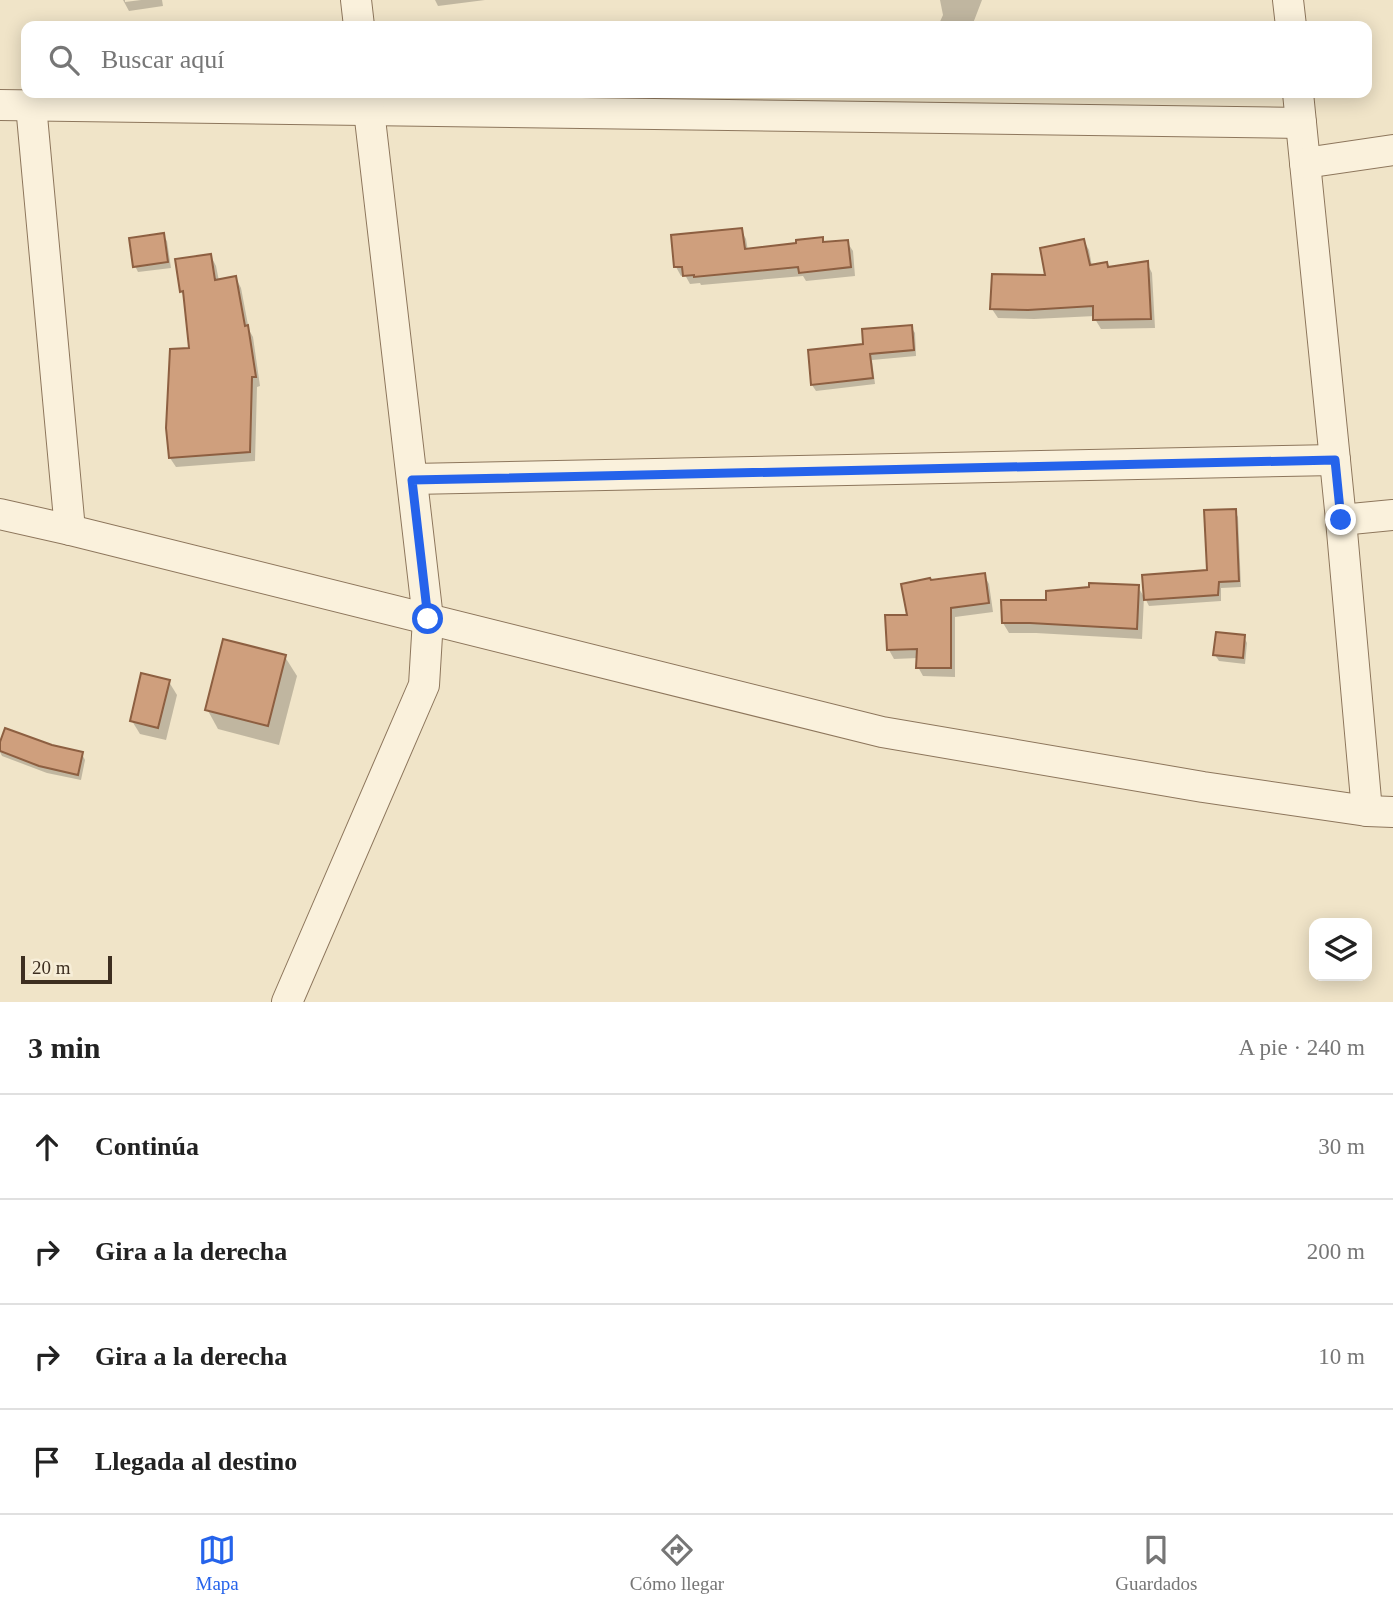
<!DOCTYPE html>
<html lang="es">
<meta charset="utf-8">
<style>
:root{--surface:#fff;--page:#f2f2f2;--text:#222;--muted:#767676;--line:#e0e0e0;--accent:#2563eb}
body{margin:0;font-family:Georgia,serif;background:var(--page);color:var(--text)}
.controls{position:absolute;right:21px;bottom:21px;display:grid;overflow:hidden;border-radius:14px;box-shadow:0 4px 18px #0003}
.controls button{width:63px;height:63px;display:grid;place-items:center;padding:0;border:0;border-bottom:2px solid var(--line);background:var(--surface);color:var(--text);font:35px sans-serif}
.scale{position:absolute;left:21px;bottom:18px;width:91px;box-sizing:border-box;padding-left:7px;border:4px solid #3d2e20;border-top:0;font-size:19px;line-height:24px;white-space:nowrap;color:#3d2e20;-webkit-text-stroke:5px #f7eed8;paint-order:stroke}
.stop{position:absolute;width:21px;height:21px;margin:-16px;border:5px solid #2563eb;border-radius:50%;background:#fff}
.stop.end{background:#2563eb;border-color:#fff;box-shadow:0 2px 7px #0008}
.list{margin:0;padding:0;list-style:none}
h2{display:flex;justify-content:space-between;align-items:center;height:91px;margin:0;padding:0 28px;font-size:30px}
h2 small{font-size:23px;font-weight:400;color:var(--muted)}
.list li{display:grid;grid-template-columns:46px 1fr auto;gap:21px;align-items:center;box-sizing:border-box;height:105px;padding:0 28px;border-top:2px solid var(--line)}
.list b{display:block;font-size:26px;white-space:nowrap}
.list em{font-size:23px;font-style:normal;color:var(--muted)}
.icon{flex:none;width:38px;height:38px;fill:none;stroke:currentColor;stroke-width:2;stroke-linecap:round;stroke-linejoin:round}
.map{position:relative;flex:none;width:1393px;height:1002px;overflow:hidden}
.search{position:absolute;background:var(--surface);box-shadow:0 4px 18px #0003;left:21px;right:21px;top:21px;height:77px;display:flex;align-items:center;gap:18px;box-sizing:border-box;padding:0 24px;border-radius:14px;color:var(--muted);font-size:26px}
.sheet{height:511px;background:var(--surface)}
nav{display:flex;justify-content:space-around;align-items:center;box-sizing:border-box;height:98px;border-top:2px solid var(--line);background:var(--surface);font-size:19px;color:var(--muted)}
nav a{display:grid;justify-items:center;gap:4px}
nav .on{color:var(--accent)}
.map>svg:first-child{display:block}
.shadow{fill:#0003}
.building{fill:#cf9f7d;stroke:#8d5f41;stroke-width:2}
.lines{fill:none;stroke-linecap:round;stroke-linejoin:round}
.street-casing{stroke:#8d765c;stroke-width:32}
.street{stroke:#faf1dc;stroke-width:30}
.route{stroke:#2563eb;stroke-width:9}
</style>
<div class="map">
<svg width="1393" height="1002" viewBox="0 0 1393 1002">
<rect width="100%" height="100%" fill="#f0e4c8"/>
<g class="shadow">
<polygon points="123,0 125,0 125,2 141,0 162,0 163,6 129,11"/>
<polygon points="435,0 485,0 438,6"/>
<polygon points="940,0 982,0 972,26 938,26 943,15"/>
<polygon points="741,230 746,239 748,251 822,239 824,244 847,242 853,251 855,276 806,281 803,276 701,285 700,283 690,284 685,275 681,276 676,267"/>
<polygon points="163,235 167,241 171,268 138,272 135,266"/>
<polygon points="1084,241 1089,250 1092,266 1106,264 1109,269 1147,263 1152,273 1155,328 1101,329 1095,319 1095,316 1034,319 998,318 992,309 1047,277"/>
<polygon points="211,256 216,266 219,281 236,278 241,288 249,330 253,337 260,386 257,387 255,461 176,467 170,458 191,350 186,300 181,291"/>
<polygon points="911,327 915,333 916,356 872,360 875,384 816,391 812,385 865,345"/>
<polygon points="1235,511 1238,517 1241,587 1221,588 1221,601 1149,606 1146,600 1144,577 1209,572"/>
<polygon points="984,575 989,584 993,612 955,617 955,677 923,676 918,667 918,658 894,659 889,650 931,582"/>
<polygon points="1138,587 1144,597 1142,639 1036,633 1009,633 1003,623 1048,602"/>
<polygon points="1244,637 1247,643 1245,664 1219,661 1215,655"/>
<polygon points="285,657 297,676 279,745 218,729 207,709"/>
<polygon points="169,682 177,695 166,740 140,734 132,721"/>
<polygon points="0,747 52,747 82,754 85,760 81,780 47,773 2,756 0,752"/>
</g>
<g class="building">
<polygon points="742,228 745,249 796,243 796,240 823,237 823,242 848,240 851,267 799,273 798,267 694,277 694,275 683,276 682,267 674,267 671,235"/>
<polygon points="164,233 168,262 133,267 129,238"/>
<polygon points="1084,239 1090,265 1107,262 1108,267 1148,261 1151,319 1093,320 1093,306 1028,310 990,309 992,274 1045,275 1040,248"/>
<polygon points="211,254 215,280 236,276 245,326 248,325 256,377 252,377 250,452 169,458 166,428 170,349 189,348 183,291 180,292 175,259"/>
<polygon points="912,325 914,350 870,354 873,378 811,385 808,350 863,344 862,329"/>
<polygon points="1236,509 1239,581 1219,582 1218,595 1144,600 1142,575 1207,570 1204,510"/>
<polygon points="985,573 989,603 951,608 951,668 916,668 917,649 887,650 885,615 907,615 901,584 930,578 931,580"/>
<polygon points="1089,583 1139,585 1137,629 1030,623 1002,623 1001,600 1046,600 1046,591 1089,587"/>
<polygon points="1216,632 1245,635 1243,658 1213,655"/>
<polygon points="223,639 286,655 268,726 205,710"/>
<polygon points="141,673 170,680 158,728 130,721"/>
<polygon points="5,728 52,745 83,752 78,775 39,766 0,751 0,742"/>
</g>
<g class="lines">
<g class="street-casing">
<g id="street">
<polyline points="356,0 359,26"/>
<polyline points="1288,0 1291,26"/>
<polyline points="1298,93 1341,520 1367,811"/>
<polyline points="0,105 1301,123"/>
<polyline points="31,105 70,530"/>
<polyline points="1305,163 1393,150"/>
<polyline points="412,479 1335,460"/>
<polyline points="0,514 70,530 882,732 1203,787 1367,811 1393,812"/>
<polyline points="1341,520 1393,515"/>
<polyline points="287,1002 424,685 428,619 367,93"/>
</g>
</g>
<use href="#street" class="street"/>
</g>
<g class="lines">
<polyline class="route" points="428,619 412,480 1335,460 1341,520"/>
</g>
</svg>
<div class="controls">
<button><svg class="icon" aria-label="layers" viewBox="0 0 24 24"><path d="M12 4l9 5-9 5-9-5zM3 14l9 5 9-5"/></svg></button>
</div>
<div class="scale">20 m</div>
<div class="stop" style="left:428px;top:619px"></div>
<div class="stop end" style="left:1341px;top:520px"></div>
<div class="search"><svg class="icon" aria-label="search" viewBox="0 0 24 24"><circle cx="10" cy="10" r="6"/><path d="M15 15l6 6"/></svg>Buscar aquí</div>
</div>
<section class="sheet">
<h2>3 min<small>A pie · 240 m</small></h2>
<ul class="list">
<li><svg class="icon" aria-label="ahead" viewBox="0 0 24 24"><path d="M12 20V5M6 11l6-6 6 6"/></svg><div><b>Continúa</b></div><em>30 m</em></li>
<li><svg class="icon" aria-label="right" viewBox="0 0 24 24"><path d="M7 20v-9h11M14 6l5 5-5 5"/></svg><div><b>Gira a la derecha</b></div><em>200 m</em></li>
<li><svg class="icon" aria-label="right" viewBox="0 0 24 24"><path d="M7 20v-9h11M14 6l5 5-5 5"/></svg><div><b>Gira a la derecha</b></div><em>10 m</em></li>
<li><svg class="icon" aria-label="arrive" viewBox="0 0 24 24"><path d="M6 21V4h12l-3 4 3 4H6"/></svg><div><b>Llegada al destino</b></div></li>
</ul>
</section>
<nav>
<a class="on"><svg class="icon" aria-label="map" viewBox="0 0 24 24"><path d="M3 6l6-2 6 2 6-2v14l-6 2-6-2-6 2zM9 4v14M15 6v14"/></svg>Mapa</a>
<a><svg class="icon" aria-label="directions" viewBox="0 0 24 24"><path d="M12 3l9 9-9 9-9-9zM9 14v-3h6M13 9l2 2-2 2"/></svg>Cómo llegar</a>
<a><svg class="icon" aria-label="saved" viewBox="0 0 24 24"><path d="M7 4h10v16l-5-4-5 4z"/></svg>Guardados</a>
</nav>
